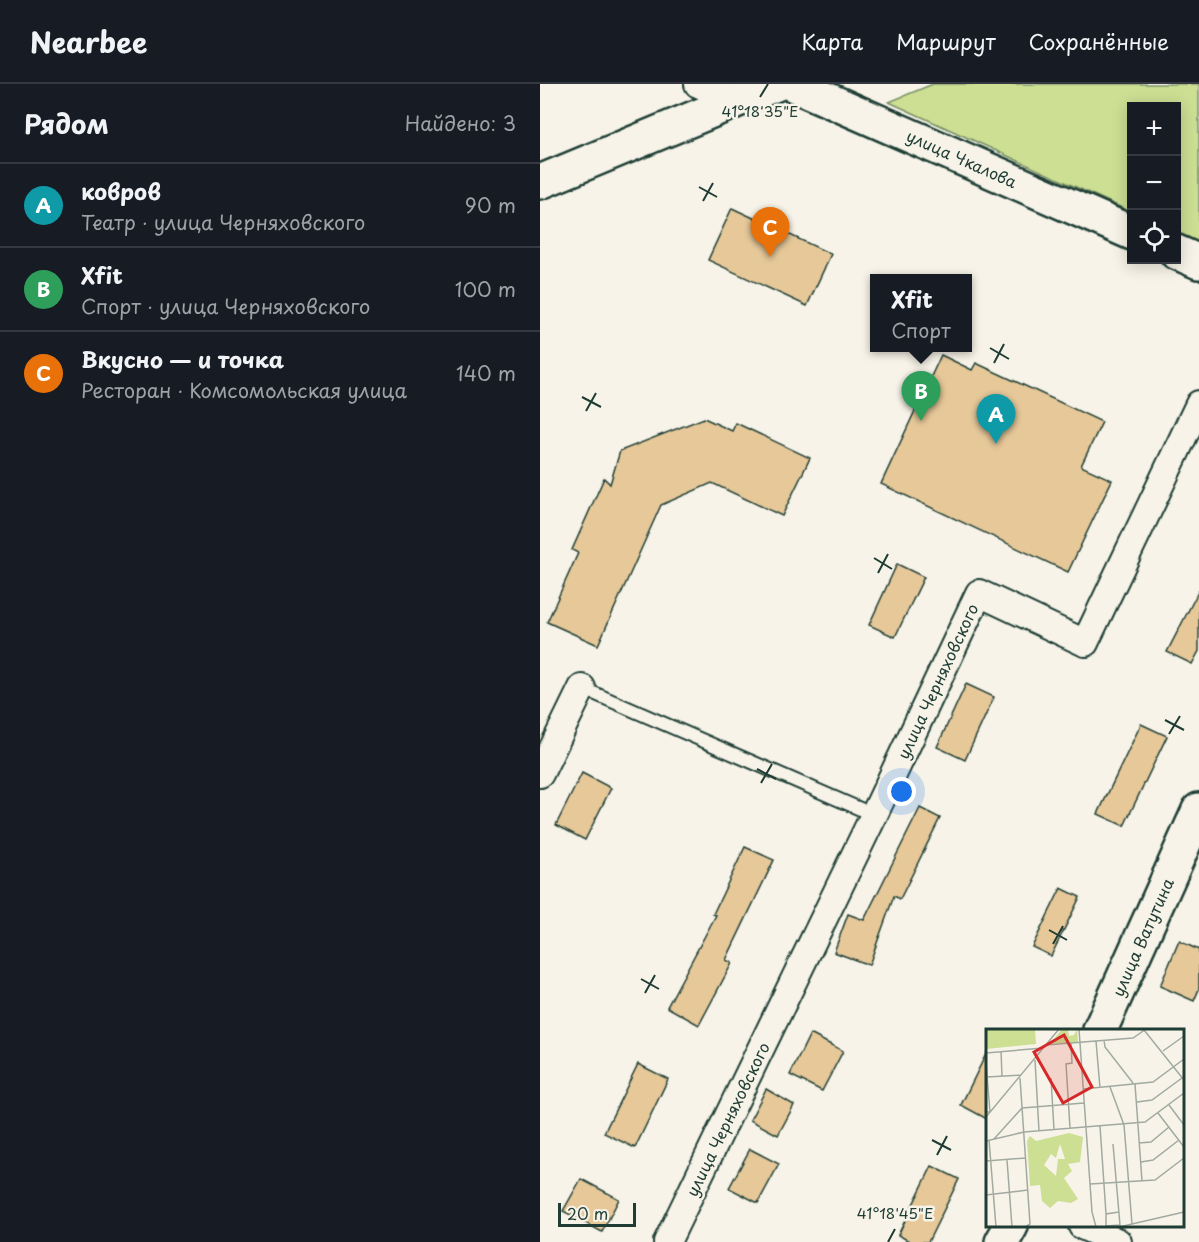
<!DOCTYPE html>
<html lang="ru">
<meta charset="utf-8">
<style>
:root{--surface:#171b24;--page:#242831;--text:#f1f3f6;--muted:#9ea1a6;--line:#363941;--accent:#1a73e8}
body{margin:0;font-family:"Playpen Sans",sans-serif;background:var(--page);color:var(--text)}
.controls{position:absolute;right:18px;top:18px;display:grid;overflow:hidden;border-radius:0px;box-shadow:0 3px 15px #0003}
.controls button{width:54px;height:54px;display:grid;place-items:center;padding:0;border:0;border-bottom:2px solid var(--line);background:var(--surface);color:var(--text);font:30px sans-serif}
.scale{position:absolute;left:18px;bottom:15px;width:78px;box-sizing:border-box;padding-left:6px;border:3px solid #1f3d34;border-top:0;font-size:16px;line-height:21px;white-space:nowrap;color:#1f3d34;-webkit-text-stroke:4px #f7f3e8;paint-order:stroke}
.you{position:absolute;left:362px;top:708px;width:21px;height:21px;margin:-15px;border:4px solid #fff;border-radius:50%;background:#1a73e8;box-shadow:0 0 0 9px #1a73e833}
.badge{display:grid;place-items:center;width:39px;height:39px;border-radius:50%;background:var(--accent);color:#fff;font-size:20px;font-weight:700}
.pin{position:absolute;translate:-50% -50px;filter:drop-shadow(0 2px 3px #0008)}
.pin::after{content:'';position:absolute;top:32px;width:21px;height:18px;background:inherit;clip-path:polygon(0 0,100% 0,50% 100%)}
.popup{position:absolute;left:330px;top:190px;width:102px;height:78px;box-sizing:border-box;display:grid;place-content:center;border-radius:0px;background:var(--surface);filter:drop-shadow(0 2px 4px #0005);font-size:20px;white-space:nowrap;color:var(--muted)}
.popup b{font-size:22px;color:var(--text)}
.popup::after{content:'';position:absolute;left:50%;top:100%;margin-left:-12px;border:12px solid transparent;border-top-color:var(--surface)}
.list{margin:0;padding:0;list-style:none}
h2{display:flex;justify-content:space-between;align-items:center;height:78px;margin:0;padding:0 24px;font-size:26px}
h2 small{font-size:20px;font-weight:400;color:var(--muted)}
.list li{display:grid;grid-template-columns:39px 1fr auto;gap:18px;align-items:center;box-sizing:border-box;height:84px;padding:0 24px;border-top:2px solid var(--line)}
.list b{display:block;font-size:22px;white-space:nowrap}
.list p{margin:0;font-size:20px;white-space:nowrap;color:var(--muted)}
.list em{font-size:20px;font-style:normal;color:var(--muted)}
.icon{flex:none;width:33px;height:33px;fill:none;stroke:currentColor;stroke-width:2;stroke-linecap:round;stroke-linejoin:round}
.map{position:relative;flex:none;width:659px;height:1158px;overflow:hidden}
header{display:flex;align-items:center;gap:36px;box-sizing:border-box;height:84px;padding:0 30px;background:var(--surface);border-bottom:2px solid var(--line)}
header strong{font-size:28px}
nav{display:flex;gap:33px;margin-inline-start:auto;font-size:21px}
main{display:flex}
aside{flex:1;background:var(--surface)}
.map>svg:first-child{display:block}
.green{fill:#ccdf93;stroke:#768e64;stroke-width:1.5}
.building{fill:#e6c899;stroke:#1f3d34;stroke-width:1.5}
.lines{fill:none;stroke-linecap:round;stroke-linejoin:round}
.lane-casing{stroke:#1f3d34;stroke-width:16}
.street-casing{stroke:#1f3d34;stroke-width:30}
.secondary-casing{stroke:#1f3d34;stroke-width:38}
.lane{stroke:#f7f3e8;stroke-width:12}
.street{stroke:#f7f3e8;stroke-width:26}
.secondary{stroke:#f7f3e8;stroke-width:33}
.ticks{fill:none;stroke:#1f3d34;stroke-width:2}
.labels{text-anchor:middle;dominant-baseline:central;stroke-width:5;stroke-linejoin:round;paint-order:stroke}
.street-label{font-size:16px;fill:#1f3d34;stroke:#f7f3e8}
.inset-road{fill:none;stroke:#a1aaa0;stroke-width:1.5}
.view{fill:#d62828;fill-opacity:0.15;stroke:#d62828;stroke-width:3}
.inset-edge{fill:none;stroke:#1f3d34;stroke-width:3}
.ticks-label{font-size:15px;text-anchor:middle;fill:#1f3d34;stroke:#f7f3e8;stroke-width:5;stroke-linejoin:round;paint-order:stroke}
</style>
<header>
<strong>Nearbee</strong>
<nav><a>Карта</a><a>Маршрут</a><a>Сохранённые</a></nav>
</header>
<main>
<aside>
<h2>Рядом<small>Найдено: 3</small></h2>
<ul class="list">
<li><span class="badge" style="background:#0f9aa8">A</span><div><b>ковров</b><p>Театр · улица Черняховского</p></div><em>90 m</em></li>
<li><span class="badge" style="background:#2e9e5b">B</span><div><b>Xfit</b><p>Спорт · улица Черняховского</p></div><em>100 m</em></li>
<li><span class="badge" style="background:#e8710a">C</span><div><b>Вкусно — и точка</b><p>Ресторан · Комсомольская улица</p></div><em>140 m</em></li>
</ul>
</aside>
<div class="map">
<svg width="659" height="1158" viewBox="0 0 659 1158">
<rect width="100%" height="100%" fill="#f7f3e8"/>
<filter id="ink" filterUnits="userSpaceOnUse"><feTurbulence type="fractalNoise" baseFrequency=".0167" numOctaves="2"/><feDisplacementMap in="SourceGraphic" scale="12" xChannelSelector="R" yChannelSelector="G"/><feConvolveMatrix kernelMatrix="1 2 1 2 8 2 1 2 1" color-interpolation-filters="sRGB"/></filter>
<g filter="url(#ink)">
<polygon class="green" points="393,0 659,0 659,158 637,148 636,22 592,22 591,128 349,18"/>
<g class="building">
<polygon points="192,124 291,170 267,222 168,176"/>
<polygon points="401,271 432,286 436,279 562,338 541,382 572,396 528,488 341,400"/>
<polygon points="164,334 192,347 196,339 270,374 242,432 172,399 121,421 58,561 7,538 38,469 32,466 64,394 70,400 80,367"/>
<polygon points="357,480 384,493 355,553 329,541"/>
<polygon points="659,506 659,567 652,580 627,568"/>
<polygon points="426,600 454,613 425,676 397,663"/>
<polygon points="601,640 627,652 584,742 558,730"/>
<polygon points="42,689 71,704 45,756 16,741"/>
<polygon points="380,724 400,734 360,815 354,812 329,881 294,868 308,830 324,836"/>
<polygon points="205,763 234,776 186,876 192,879 159,941 127,923 176,831 173,830"/>
<polygon points="521,804 540,813 511,872 492,863"/>
<polygon points="639,857 659,866 659,905 654,917 620,902"/>
<polygon points="270,950 303,967 282,1007 250,991"/>
<polygon points="447,968 447,1035 421,1021"/>
<polygon points="98,980 128,995 95,1064 64,1049"/>
<polygon points="226,1005 254,1021 238,1051 210,1036"/>
<polygon points="210,1065 239,1080 218,1119 189,1104"/>
<polygon points="392,1082 419,1095 388,1158 371,1158 358,1151"/>
<polygon points="41,1095 79,1115 62,1148 23,1127"/>
</g>
<g class="lines">
<g class="lane-casing">
<polyline id="lane" points="42,604 334,731"/>
</g>
<g class="street-casing">
<g id="street">
<polyline points="158,0 196,17"/>
<polyline points="0,690 42,604"/>
<polyline points="542,1142 578,1158"/>
<polyline points="127,1158 334,731 439,509 545,559 659,320"/>
</g>
</g>
<g class="secondary-casing">
<g id="secondary">
<polyline points="252,0 592,149"/>
<polyline points="0,98 236,0"/>
<polyline points="636,168 659,178"/>
<polyline points="560,946 659,726"/>
<polyline points="462,1158 471,1142"/>
</g>
</g>
<use href="#lane" class="lane"/>
<use href="#street" class="street"/>
<use href="#secondary" class="secondary"/>
</g>
</g>
<path class="ticks" d="M220 13 228 0M159 103 177 113M163 117 173 99M450 264 469 275M454 279 464 260M42 313 61 323M46 327 56 309M334 474 352 485M338 489 348 470M625 636 644 646M629 650 640 632M217 685 236 695M221 699 232 680M509 846 527 856M513 860 523 842M101 895 119 905M105 909 115 891M392 1056 411 1066M397 1071 407 1052M348 1158 355 1145"/>
<g class="labels">
<g class="street-label">
<text transform="translate(422 74) rotate(24)">улица Чкалова</text>
<text transform="translate(397 597) rotate(-65)">улица Черняховского</text>
<text transform="translate(602 853) rotate(-66)">улица Ватутина</text>
<text transform="translate(187 1035) rotate(-64)">улица Черняховского</text>
</g>
</g>
<g transform="translate(446 945)">
<rect width="198" height="198" fill="#f7f3e8"/>
<path d="M0 0H49L50 15 0 20ZM76 0H82L83 7 88 6 91 0 92 13 64 15ZM83 104 97 108 94 133 82 135 86 142 78 149 92 170 85 174 72 172 64 179 56 172 54 156 44 157 41 112 44 107 50 112ZM74 115 79 130H72L70 147 58 136 65 125 70 129Z" fill="#ccdf93" fill-rule="evenodd"/>
<path class="inset-road" d="M93 0 106 183 110 198M158 1 198 51M118 11 119 18 147 54M110 12 114 59M60 16 147 9 160 0M15 22 16 47M177 22 198 7M0 24 57 19M49 31 53 102M0 34 4 83H0M1 48 35 46M34 49 44 195 39 198M65 49 68 101M149 55 156 152M124 58 138 96 146 195M97 60 167 53 198 30M151 73 166 71 196 49M183 76 198 96M172 84 198 118M0 88 73 0M114 97 120 185M84 99 80 35 86 34 85 14M8 110 36 79 98 74M3 111 10 198M0 112 38 103 159 93 198 64M153 114 165 113 183 98M127 115 134 196 120 197V185L133 183M21 131 26 198M0 132 40 129M155 133 167 131 193 111M104 155 169 151 198 129M0 166 42 161M133 198 198 183"/>
<path class="view" d="M78 6 106 58 77 74 48 23Z"/>
<rect width="198" height="198" class="inset-edge"/>
</g>
<g class="ticks-label">
<text x="220" y="33">41°18'35"E</text>
<text x="355" y="1135">41°18'45"E</text>
</g>
</svg>
<div class="controls">
<button>+</button>
<button>−</button>
<button><svg class="icon" aria-label="locate" viewBox="0 0 24 24"><circle cx="12" cy="12" r="6"/><path d="M12 2v4M12 18v4M2 12h4M18 12h4"/></svg></button>
</div>
<div class="scale">20 m</div>
<div class="you"></div>
<div class="pin badge" style="left:456px;top:360px;background:#0f9aa8">A</div>
<div class="pin badge" style="left:381px;top:337px;background:#2e9e5b">B</div>
<div class="popup"><b>Xfit</b>Спорт</div>
<div class="pin badge" style="left:230px;top:173px;background:#e8710a">C</div>
</div>
</main>
